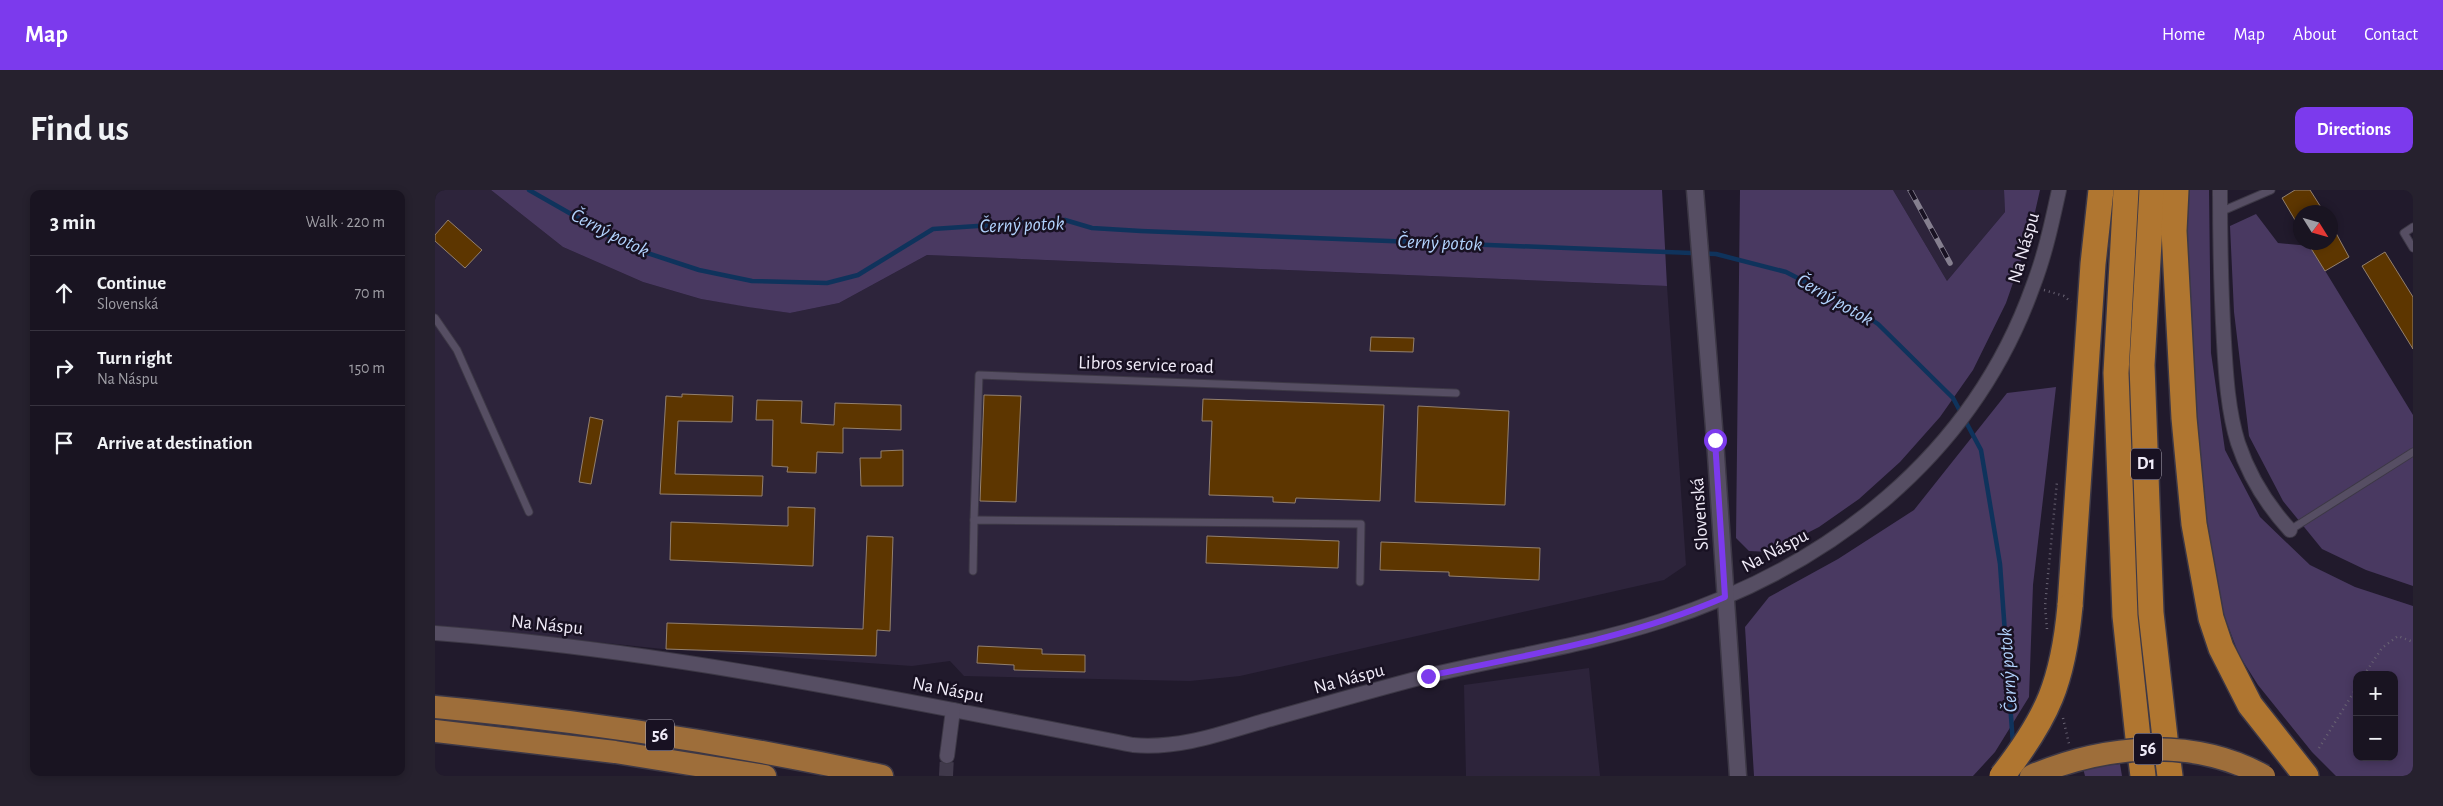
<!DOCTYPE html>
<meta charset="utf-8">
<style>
:root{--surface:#191421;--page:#26212e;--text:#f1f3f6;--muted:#9f9ea5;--line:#37333f;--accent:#7c3aed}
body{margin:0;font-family:"Alegreya Sans",sans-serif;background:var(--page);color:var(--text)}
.controls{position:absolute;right:15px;bottom:15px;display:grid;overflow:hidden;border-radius:10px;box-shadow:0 2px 8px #0003}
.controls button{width:45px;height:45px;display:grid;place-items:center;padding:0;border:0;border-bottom:1px solid var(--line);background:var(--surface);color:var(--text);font:25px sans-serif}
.compass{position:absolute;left:1858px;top:15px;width:45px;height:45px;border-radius:50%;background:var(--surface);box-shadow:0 2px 8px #0003;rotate:127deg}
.stop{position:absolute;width:15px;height:15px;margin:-11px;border:4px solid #7c3aed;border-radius:50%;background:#fff}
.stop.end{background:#7c3aed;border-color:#fff;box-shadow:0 1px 5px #0008}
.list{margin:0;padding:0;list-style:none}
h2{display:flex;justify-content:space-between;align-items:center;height:65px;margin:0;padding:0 20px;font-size:21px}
h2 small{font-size:16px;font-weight:400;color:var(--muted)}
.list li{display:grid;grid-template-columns:32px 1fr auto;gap:15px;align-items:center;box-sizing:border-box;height:75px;padding:0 20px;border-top:1px solid var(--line)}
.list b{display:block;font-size:19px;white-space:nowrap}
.list p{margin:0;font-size:16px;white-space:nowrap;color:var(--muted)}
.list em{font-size:16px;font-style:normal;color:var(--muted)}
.icon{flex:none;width:28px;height:28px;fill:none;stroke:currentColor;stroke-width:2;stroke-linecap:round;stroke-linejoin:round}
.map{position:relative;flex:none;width:1978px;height:586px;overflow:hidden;border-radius:10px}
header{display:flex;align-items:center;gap:30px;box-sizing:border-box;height:70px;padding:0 25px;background:var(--accent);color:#fff}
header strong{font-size:24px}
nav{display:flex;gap:28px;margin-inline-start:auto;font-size:18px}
.intro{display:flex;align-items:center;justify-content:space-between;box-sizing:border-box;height:120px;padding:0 30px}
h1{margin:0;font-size:35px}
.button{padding:12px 22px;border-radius:10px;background:var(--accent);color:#fff;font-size:18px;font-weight:700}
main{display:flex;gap:30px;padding:0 30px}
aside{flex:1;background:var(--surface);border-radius:10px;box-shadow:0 2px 8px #0003}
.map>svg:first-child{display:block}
.built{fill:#2d243b}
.green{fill:#493961;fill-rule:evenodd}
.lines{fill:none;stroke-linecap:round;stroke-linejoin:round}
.stream{stroke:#0f335c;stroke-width:4.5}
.building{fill:#5d3600;stroke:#93806e}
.minor-tunnel{stroke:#40394b;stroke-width:14;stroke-dasharray:14 7;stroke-linecap:butt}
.service-casing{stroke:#3d3846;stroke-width:9}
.minor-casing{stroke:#3d3846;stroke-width:16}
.tertiary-casing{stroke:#3d3846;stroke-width:19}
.trunk-casing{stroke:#3d3846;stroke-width:25}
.motorway-casing{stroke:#3d3846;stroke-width:28}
.path{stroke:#686272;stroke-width:2.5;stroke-dasharray:1 4;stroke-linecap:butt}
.service{stroke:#564e63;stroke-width:7}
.minor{stroke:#564e63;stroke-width:14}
.tertiary{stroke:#564e63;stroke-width:16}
.trunk{stroke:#9e6e3a;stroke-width:22}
.motorway{stroke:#b07630;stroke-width:25}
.rail-casing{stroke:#857f8f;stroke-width:5.5}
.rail{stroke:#181122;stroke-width:4;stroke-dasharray:11;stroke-linecap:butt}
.trunk-bridge-casing{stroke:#3d3846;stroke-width:25;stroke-linecap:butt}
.motorway-bridge-casing{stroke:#3d3846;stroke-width:28;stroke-linecap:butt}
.trunk-bridge{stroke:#9e6e3a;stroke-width:22}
.motorway-bridge{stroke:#b07630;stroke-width:25}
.route{stroke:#7c3aed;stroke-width:6}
.labels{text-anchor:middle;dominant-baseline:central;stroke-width:5;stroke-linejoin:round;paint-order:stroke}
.shield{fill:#181122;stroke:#afaab8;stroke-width:1}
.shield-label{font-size:18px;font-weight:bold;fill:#f0ebf8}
.street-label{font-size:19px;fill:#f0ebf8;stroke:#181122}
.water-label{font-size:20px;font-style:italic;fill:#b1d2fc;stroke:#181122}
</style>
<header>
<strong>Map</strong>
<nav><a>Home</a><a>Map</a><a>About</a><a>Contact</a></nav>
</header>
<div class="intro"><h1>Find us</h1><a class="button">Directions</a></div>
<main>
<aside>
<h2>3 min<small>Walk · 220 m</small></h2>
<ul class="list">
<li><svg class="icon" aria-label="ahead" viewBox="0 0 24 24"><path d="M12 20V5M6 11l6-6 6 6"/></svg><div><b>Continue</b><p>Slovenská</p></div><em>70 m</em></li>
<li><svg class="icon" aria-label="right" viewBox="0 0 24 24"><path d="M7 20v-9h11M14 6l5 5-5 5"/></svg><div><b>Turn right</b><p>Na Náspu</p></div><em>150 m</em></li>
<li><svg class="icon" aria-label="arrive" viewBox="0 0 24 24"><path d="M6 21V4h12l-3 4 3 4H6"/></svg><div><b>Arrive at destination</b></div></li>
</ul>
</aside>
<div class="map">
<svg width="1978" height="586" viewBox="0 0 1978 586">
<rect width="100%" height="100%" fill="#211a2c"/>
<g class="built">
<polygon points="0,0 56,0 128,57 208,92 266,109 355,123 404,113 492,65 1232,96 1251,375 1229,390 805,486 755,491 529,486 515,471 477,476 228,459 0,435"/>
<polygon points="1458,0 1569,0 1570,22 1512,91"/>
<polygon points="1154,478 1165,586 1031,586 1029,495"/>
</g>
<g class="green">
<polygon points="56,0 1227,0 1232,96 492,65 404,113 355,123 313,117 266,109 208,92 128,57"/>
<polygon points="1305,0 1458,0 1512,91 1570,22 1569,0 1605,0 1595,44 1571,113 1538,180 1505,227 1465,272 1424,309 1384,337 1335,362 1314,361 1301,348"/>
<path d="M1752 0H1774L1776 163 1790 260 1825 327 1875 375 1920 397 1978 416V586H1901L1877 562 1823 495 1804 465 1780 402 1762 272 1752 160ZM1922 485H1959V567H1922Z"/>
<polygon points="1821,24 1843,53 1875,56 1978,225 1978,396 1931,380 1887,359 1848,311 1814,246 1799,122 1795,36"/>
<polygon points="1621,197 1598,395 1594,507 1560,562 1538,586 1319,586 1310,437 1334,407 1403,369 1479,320 1572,203"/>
<polygon points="1685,574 1687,586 1650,586 1648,578"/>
</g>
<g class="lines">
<polyline class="stream" points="94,0 194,57 264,80 317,91 392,93 423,85 498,39 630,30 657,38 706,41 1281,64 1351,82 1415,115 1443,134 1518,208 1546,260 1565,374 1578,554"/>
</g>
<g class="building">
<polygon points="1860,0 1875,0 1889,22 1866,22 1866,40 1847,8"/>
<polygon points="13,30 47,60 30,78 0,51 0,45"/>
<polygon points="1896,34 1914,67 1890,81 1872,52 1896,52"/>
<polygon points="1950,62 1978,107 1978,159 1927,76"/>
<polygon points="936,147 979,148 978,162 935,161"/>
<polygon points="247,204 298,206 297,232 243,231 240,284 328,286 327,306 225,304 231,206 247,207"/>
<polygon points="549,205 586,206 581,312 545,311"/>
<polygon points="768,209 949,215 945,311 861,308 860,313 838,312 838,307 774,305 777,231 767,231"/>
<polygon points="322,210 367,211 366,233 399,235 400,213 466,215 466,240 408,238 408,263 382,262 381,283 352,282 353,277 337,276 338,230 321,230"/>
<polygon points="983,216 1074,221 1070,315 980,312"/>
<polygon points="155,227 168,230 156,294 144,292"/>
<polygon points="468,260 468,296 426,296 425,268 446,268 446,261"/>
<polygon points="353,317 380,318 378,376 235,370 236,332 353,336"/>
<polygon points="432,346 458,347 455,441 442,440 441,466 231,459 232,433 428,439"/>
<polygon points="772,346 904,351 903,378 771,373"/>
<polygon points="946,352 1105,358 1104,390 1014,386 1014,382 945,380"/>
<polygon points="543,456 607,459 607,464 650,465 650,482 579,480 579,475 542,473"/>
</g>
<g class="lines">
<polyline class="minor-tunnel" points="511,586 512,566"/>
<g class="service-casing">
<g id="service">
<polyline points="1785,22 1836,0"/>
<polyline points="1978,37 1969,43 1978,58"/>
<polyline points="0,128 22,160 94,322"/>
<polyline points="539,330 544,185 1021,203"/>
<polyline points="1855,340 1978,262"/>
<polyline points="538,381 539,330 926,334 925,392"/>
</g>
</g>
<g class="minor-casing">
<g id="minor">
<path d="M1785 0C1785 51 1786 101 1789 152 1791 186 1793 221 1803 253 1814 286 1832 315 1855 340"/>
<path d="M0 443C236 461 466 510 698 555 744 559 785 544 829 531 883 516 938 500 992 486 1070 467 1149 456 1226 431 1394 377 1537 267 1598 96 1610 65 1617 32 1624 0"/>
<polyline points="512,566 518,520"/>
</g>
</g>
<g class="tertiary-casing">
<polyline id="tertiary" points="1260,0 1280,250 1303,586"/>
</g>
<g class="trunk-casing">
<g id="trunk">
<path d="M0 517C150 531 300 554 447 586"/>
<polyline points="0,541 180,562 330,586"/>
</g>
</g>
<g class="motorway-casing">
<g id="motorway">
<polyline points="1691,0 1681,183 1690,426 1703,548"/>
<polyline points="1717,0 1707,175 1716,423 1730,548"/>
<polyline points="1741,0 1739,41 1749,228 1759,334 1776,428 1786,458 1815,515 1871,586"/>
<polyline points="1635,416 1658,74 1666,0"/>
<polyline points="1706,570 1708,586"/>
<polyline points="1733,571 1735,586"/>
</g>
</g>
<g class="path">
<polyline points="1609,100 1629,106 1636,112"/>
<polyline points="1612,439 1610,416 1622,292"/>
<polyline points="1929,485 1947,458 1963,446 1978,452"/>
<polyline points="1628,528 1634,554"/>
<polyline points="1884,558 1922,497"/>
</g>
<use href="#service" class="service"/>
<use href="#minor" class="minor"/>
<use href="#tertiary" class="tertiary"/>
<use href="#trunk" class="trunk"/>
<use href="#motorway" class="motorway"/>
<g class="rail-casing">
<polyline id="rail" points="1475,0 1515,73"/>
</g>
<use href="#rail" class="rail"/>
<g class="trunk-bridge-casing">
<path id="trunk-bridge" d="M1596 586C1669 555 1757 546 1829 586"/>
</g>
<g class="motorway-bridge-casing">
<path id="motorway-bridge" d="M1567 586C1613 527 1628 492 1635 416"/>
</g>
<use href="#trunk-bridge" class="trunk-bridge"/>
<use href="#motorway-bridge" class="motorway-bridge"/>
</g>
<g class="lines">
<path class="route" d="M993 486C1093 465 1196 448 1290 407L1280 250"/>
</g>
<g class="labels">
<g class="shield">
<rect x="1696" y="258.5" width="30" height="31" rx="4"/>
<rect x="211" y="529.5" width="28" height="31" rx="4"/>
<rect x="1699" y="543.5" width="28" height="31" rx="4"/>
</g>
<g class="shield-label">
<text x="1711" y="274">D1</text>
<text x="225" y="545">56</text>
<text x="1713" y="559">56</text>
</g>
<g class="street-label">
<text transform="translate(1589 58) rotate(-74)">Na Náspu</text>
<text transform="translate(711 175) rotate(2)">Libros service road</text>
<text transform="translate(1265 324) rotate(-94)">Slovenská</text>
<text transform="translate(1340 361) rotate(-28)">Na Náspu</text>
<text transform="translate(112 435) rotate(6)">Na Náspu</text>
<text transform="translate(914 489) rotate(-15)">Na Náspu</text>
<text transform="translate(513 500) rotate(11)">Na Náspu</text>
</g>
<g class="water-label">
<text transform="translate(587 35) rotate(-2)">Černý potok</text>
<text transform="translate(175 43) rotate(27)">Černý potok</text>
<text transform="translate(1005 53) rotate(2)">Černý potok</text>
<text transform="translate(1400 110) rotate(30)">Černý potok</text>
<text transform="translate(1573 480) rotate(-94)">Černý potok</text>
</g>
</g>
</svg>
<div class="controls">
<button>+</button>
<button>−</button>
</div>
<svg class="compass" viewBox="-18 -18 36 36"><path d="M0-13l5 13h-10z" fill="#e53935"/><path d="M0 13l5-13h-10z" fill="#9f9ea5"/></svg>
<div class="stop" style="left:1280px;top:250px"></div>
<div class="stop end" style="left:993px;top:486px"></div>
</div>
</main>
